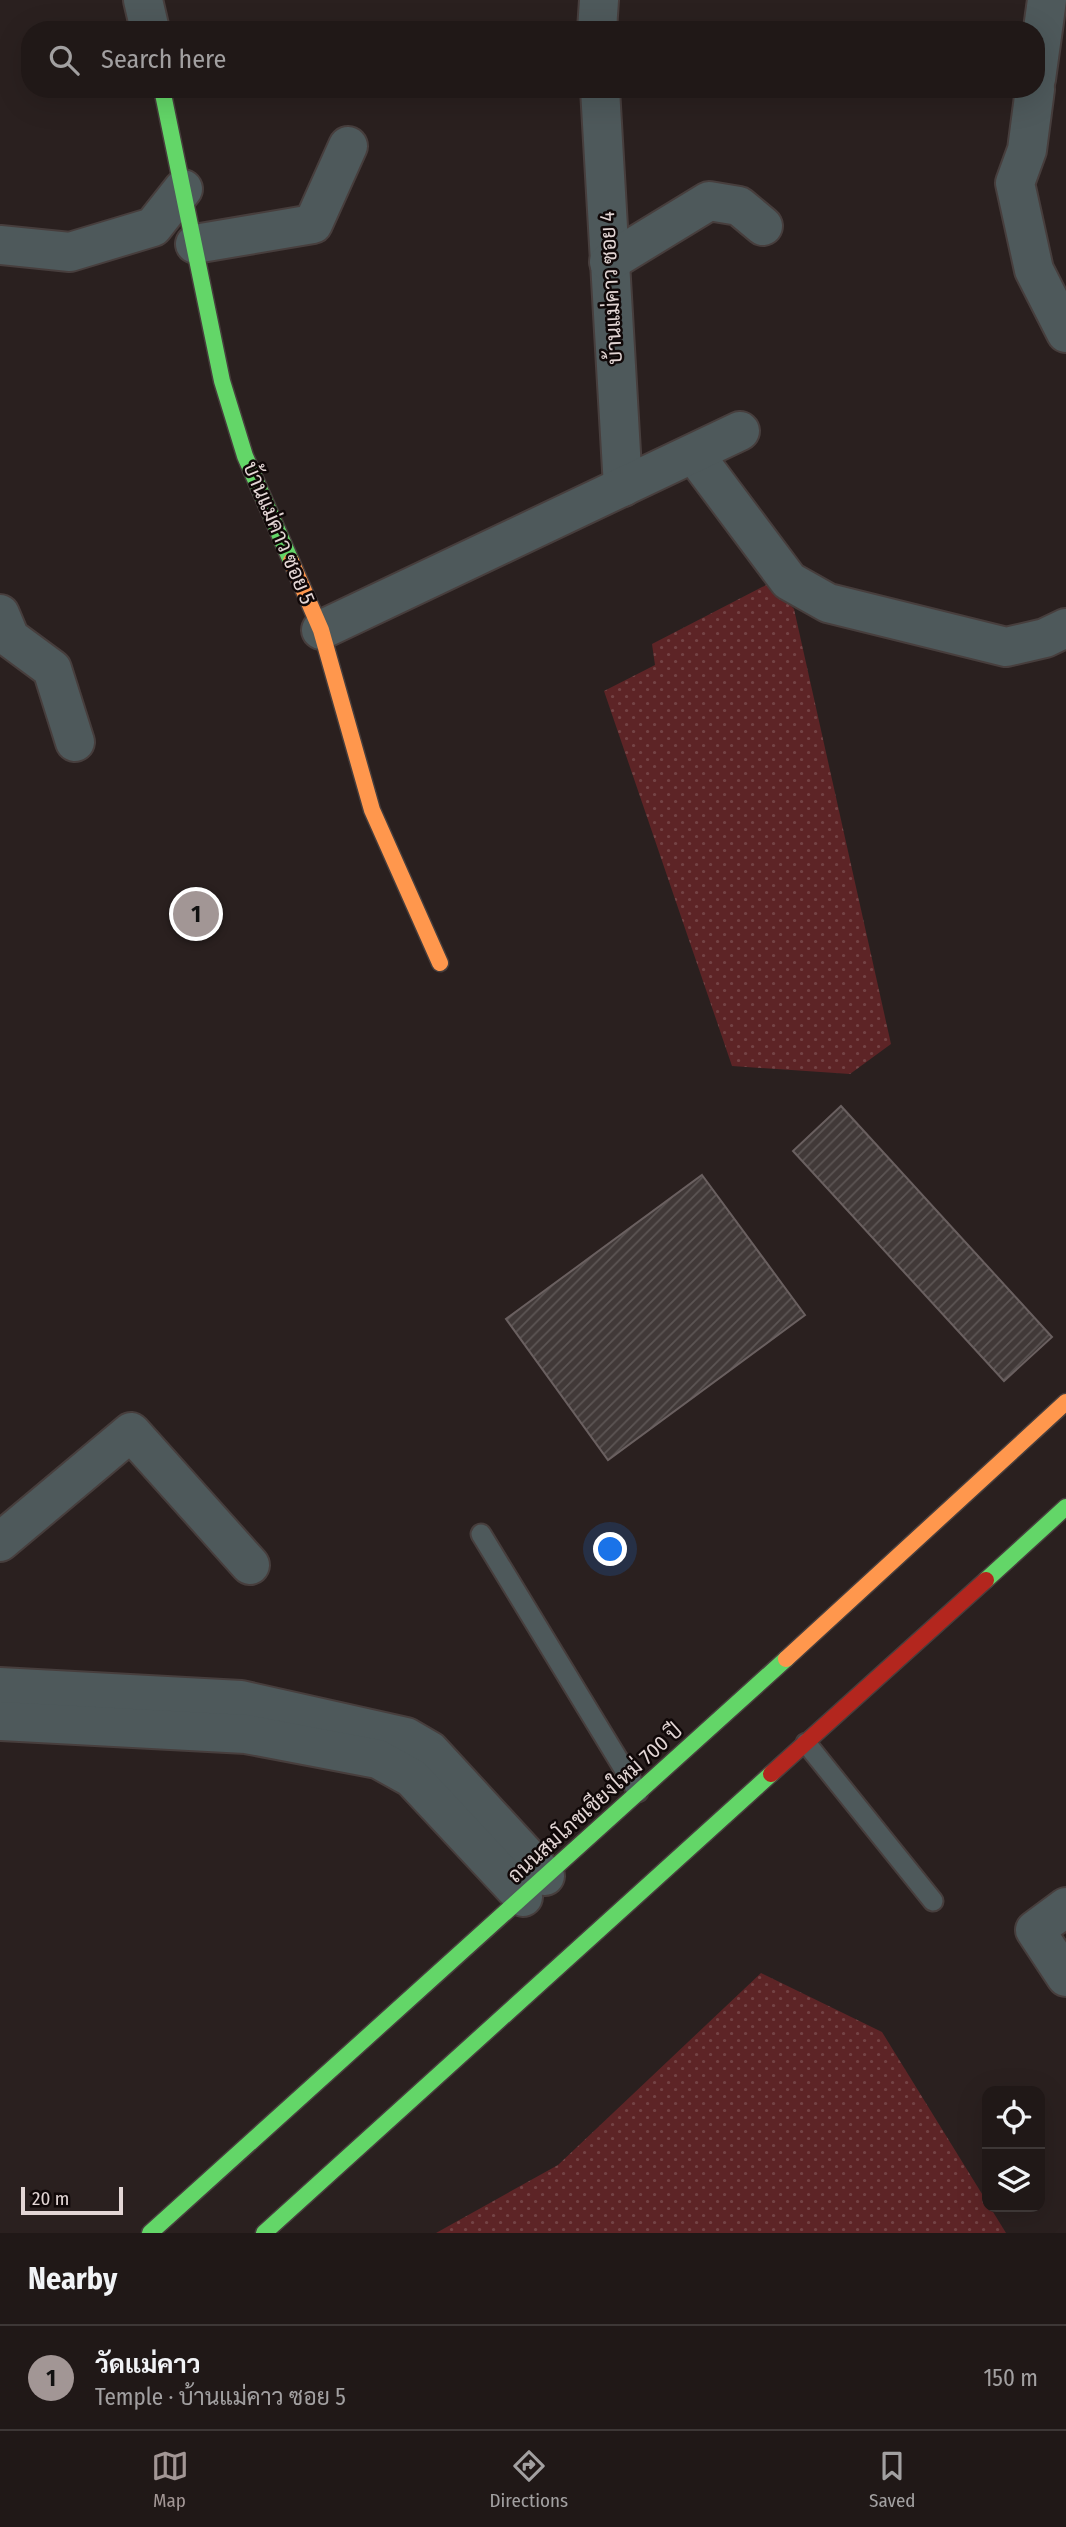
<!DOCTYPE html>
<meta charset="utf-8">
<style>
:root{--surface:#201817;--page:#282120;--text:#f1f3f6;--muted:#a2a0a1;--line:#3d3736;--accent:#a29695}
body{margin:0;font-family:"Fira Sans Condensed",Sarabun,sans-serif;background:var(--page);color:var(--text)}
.controls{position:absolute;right:21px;bottom:21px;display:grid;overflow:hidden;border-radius:14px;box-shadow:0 7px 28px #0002}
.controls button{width:63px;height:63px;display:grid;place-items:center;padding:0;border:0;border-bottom:2px solid var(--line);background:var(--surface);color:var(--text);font:35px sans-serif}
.scale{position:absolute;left:21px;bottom:18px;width:102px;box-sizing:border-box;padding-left:7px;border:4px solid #e3d6d5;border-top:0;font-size:19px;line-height:24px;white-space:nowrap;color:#e3d6d5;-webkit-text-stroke:5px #100808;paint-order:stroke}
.you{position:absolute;left:611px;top:1550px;width:24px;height:24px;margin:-18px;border:5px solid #fff;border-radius:50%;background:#1a73e8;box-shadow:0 0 0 10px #1a73e833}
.badge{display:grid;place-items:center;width:46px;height:46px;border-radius:50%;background:var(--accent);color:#111;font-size:23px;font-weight:700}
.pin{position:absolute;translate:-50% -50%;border:4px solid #fff;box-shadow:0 2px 7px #0006}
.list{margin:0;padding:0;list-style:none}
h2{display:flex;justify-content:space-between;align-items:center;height:91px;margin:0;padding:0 28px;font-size:30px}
h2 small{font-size:23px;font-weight:400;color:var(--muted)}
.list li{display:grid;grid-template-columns:46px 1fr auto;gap:21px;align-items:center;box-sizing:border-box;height:105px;padding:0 28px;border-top:2px solid var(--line)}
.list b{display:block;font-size:26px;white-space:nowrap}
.list p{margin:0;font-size:23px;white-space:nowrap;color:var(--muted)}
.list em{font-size:23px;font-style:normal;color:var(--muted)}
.icon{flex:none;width:38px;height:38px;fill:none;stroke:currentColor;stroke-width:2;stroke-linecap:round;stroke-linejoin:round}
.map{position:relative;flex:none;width:1066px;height:2233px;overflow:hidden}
.search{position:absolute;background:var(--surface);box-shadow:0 7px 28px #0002;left:21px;right:21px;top:21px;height:77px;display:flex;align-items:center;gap:18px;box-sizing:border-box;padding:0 24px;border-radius:28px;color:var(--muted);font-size:26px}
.sheet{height:196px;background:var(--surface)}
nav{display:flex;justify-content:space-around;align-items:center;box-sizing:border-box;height:98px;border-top:2px solid var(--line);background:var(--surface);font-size:19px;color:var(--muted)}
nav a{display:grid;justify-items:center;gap:4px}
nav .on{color:var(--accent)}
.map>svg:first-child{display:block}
.grass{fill:url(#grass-dots)}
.building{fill:url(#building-hatch);stroke:#6a6060;stroke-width:2}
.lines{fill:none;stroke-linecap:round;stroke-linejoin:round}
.lane-casing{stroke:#473e3d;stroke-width:23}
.street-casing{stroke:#473e3d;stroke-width:42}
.fast-casing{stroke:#473e3d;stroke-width:19}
.slow-casing{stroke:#473e3d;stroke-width:19}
.jam-casing{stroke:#473e3d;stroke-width:19}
.lane{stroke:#4e595b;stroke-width:19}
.street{stroke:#4e595b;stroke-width:38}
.fast{stroke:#63d668;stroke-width:16}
.slow{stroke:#ff974d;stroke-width:16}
.jam{stroke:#b3261e;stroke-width:16}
.labels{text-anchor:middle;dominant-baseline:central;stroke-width:5;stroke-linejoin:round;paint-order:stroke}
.street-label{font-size:21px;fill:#e3d6d5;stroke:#100808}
</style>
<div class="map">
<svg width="1066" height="2233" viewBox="0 0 1066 2233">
<defs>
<pattern id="grass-dots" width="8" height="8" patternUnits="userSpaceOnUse" patternTransform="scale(1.75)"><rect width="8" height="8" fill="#5d2426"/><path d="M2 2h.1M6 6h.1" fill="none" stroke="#744345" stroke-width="1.8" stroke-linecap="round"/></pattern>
<pattern id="building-hatch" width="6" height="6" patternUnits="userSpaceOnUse" patternTransform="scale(1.75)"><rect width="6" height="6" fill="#413938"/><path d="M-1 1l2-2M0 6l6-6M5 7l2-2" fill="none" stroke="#5c5554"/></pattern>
</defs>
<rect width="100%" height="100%" fill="#2a201f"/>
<g class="grass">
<polygon points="770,583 794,609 891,1044 850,1074 732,1066 604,691 655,665 652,644"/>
<polygon points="761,1973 882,2032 987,2202 987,2207 990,2207 1006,2233 436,2233 558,2165"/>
</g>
<g class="building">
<polygon points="841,1106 1052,1337 1004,1381 793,1151"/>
<polygon points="702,1175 805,1315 608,1460 506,1319"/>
</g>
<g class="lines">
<g class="lane-casing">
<g id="lane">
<polyline points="481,1534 638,1792"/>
<polyline points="806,1743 933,1901"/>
</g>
</g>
<g class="street-casing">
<g id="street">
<polyline points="143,0 150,30"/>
<polyline points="597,30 599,0"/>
<polyline points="1036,79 1047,0"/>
<polyline points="600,89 623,487"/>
<polyline points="1035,89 1027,150 1015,183 1034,270 1066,333"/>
<polyline points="195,244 313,224 348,146"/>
<polyline points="0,245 70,252 153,227 183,189"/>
<polyline points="609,262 709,201 739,206 763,226"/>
<polyline points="694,454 789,581 828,603 1006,647 1045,638 1066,628"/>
<polyline points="0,614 10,638 52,669 75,742"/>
<polyline points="321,630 740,431"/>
<polyline points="0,1542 131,1432 250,1565"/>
<polyline points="0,1687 241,1700 406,1737 430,1751 545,1876"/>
<polyline points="0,1721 246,1734 378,1759 412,1778 523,1897"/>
<polyline points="1066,1907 1035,1930 1066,1977"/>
</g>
</g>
<g class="fast-casing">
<g id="fast">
<polyline points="162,89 222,381 245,456 291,561"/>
<polyline points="986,1580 1066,1507"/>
<polyline points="150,2233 786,1659"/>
<polyline points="264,2233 771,1774"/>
</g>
</g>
<g class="slow-casing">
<g id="slow">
<polyline points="291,561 321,630 372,810 440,963"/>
<polyline points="786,1659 1066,1402"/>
</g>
</g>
<g class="jam-casing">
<polyline id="jam" points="771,1774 986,1580"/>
</g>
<use href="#lane" class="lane"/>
<use href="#street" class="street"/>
<use href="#fast" class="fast"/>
<use href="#slow" class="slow"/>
<use href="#jam" class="jam"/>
</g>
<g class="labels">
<g class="street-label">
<text transform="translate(611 288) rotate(-93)">บ้านแม่คาว ซอย 4</text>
<text transform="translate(279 533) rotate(67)">บ้านแม่คาว ซอย 5</text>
<text transform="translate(595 1803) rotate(-42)">ถนนสมโภชเชียงใหม่ 700 ปี</text>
</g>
</g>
</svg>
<div class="controls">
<button><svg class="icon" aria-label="locate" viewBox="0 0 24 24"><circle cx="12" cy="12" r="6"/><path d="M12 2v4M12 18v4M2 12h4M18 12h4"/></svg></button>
<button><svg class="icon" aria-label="layers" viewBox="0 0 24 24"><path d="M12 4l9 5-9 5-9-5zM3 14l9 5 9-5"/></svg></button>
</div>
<div class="scale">20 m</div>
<div class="you"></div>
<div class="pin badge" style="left:196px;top:914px">1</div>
<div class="search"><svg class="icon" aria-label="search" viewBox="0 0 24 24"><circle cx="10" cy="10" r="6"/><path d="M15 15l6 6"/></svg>Search here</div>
</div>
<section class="sheet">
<h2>Nearby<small></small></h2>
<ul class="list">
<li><span class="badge">1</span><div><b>วัดแม่คาว</b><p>Temple · บ้านแม่คาว ซอย 5</p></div><em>150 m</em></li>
</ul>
</section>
<nav>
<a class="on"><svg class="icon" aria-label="map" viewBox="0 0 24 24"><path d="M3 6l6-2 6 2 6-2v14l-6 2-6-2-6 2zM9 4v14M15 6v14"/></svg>Map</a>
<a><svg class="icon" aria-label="directions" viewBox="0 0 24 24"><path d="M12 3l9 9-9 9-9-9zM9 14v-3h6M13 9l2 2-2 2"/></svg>Directions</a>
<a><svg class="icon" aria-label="saved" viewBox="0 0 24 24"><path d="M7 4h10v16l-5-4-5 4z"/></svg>Saved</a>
</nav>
